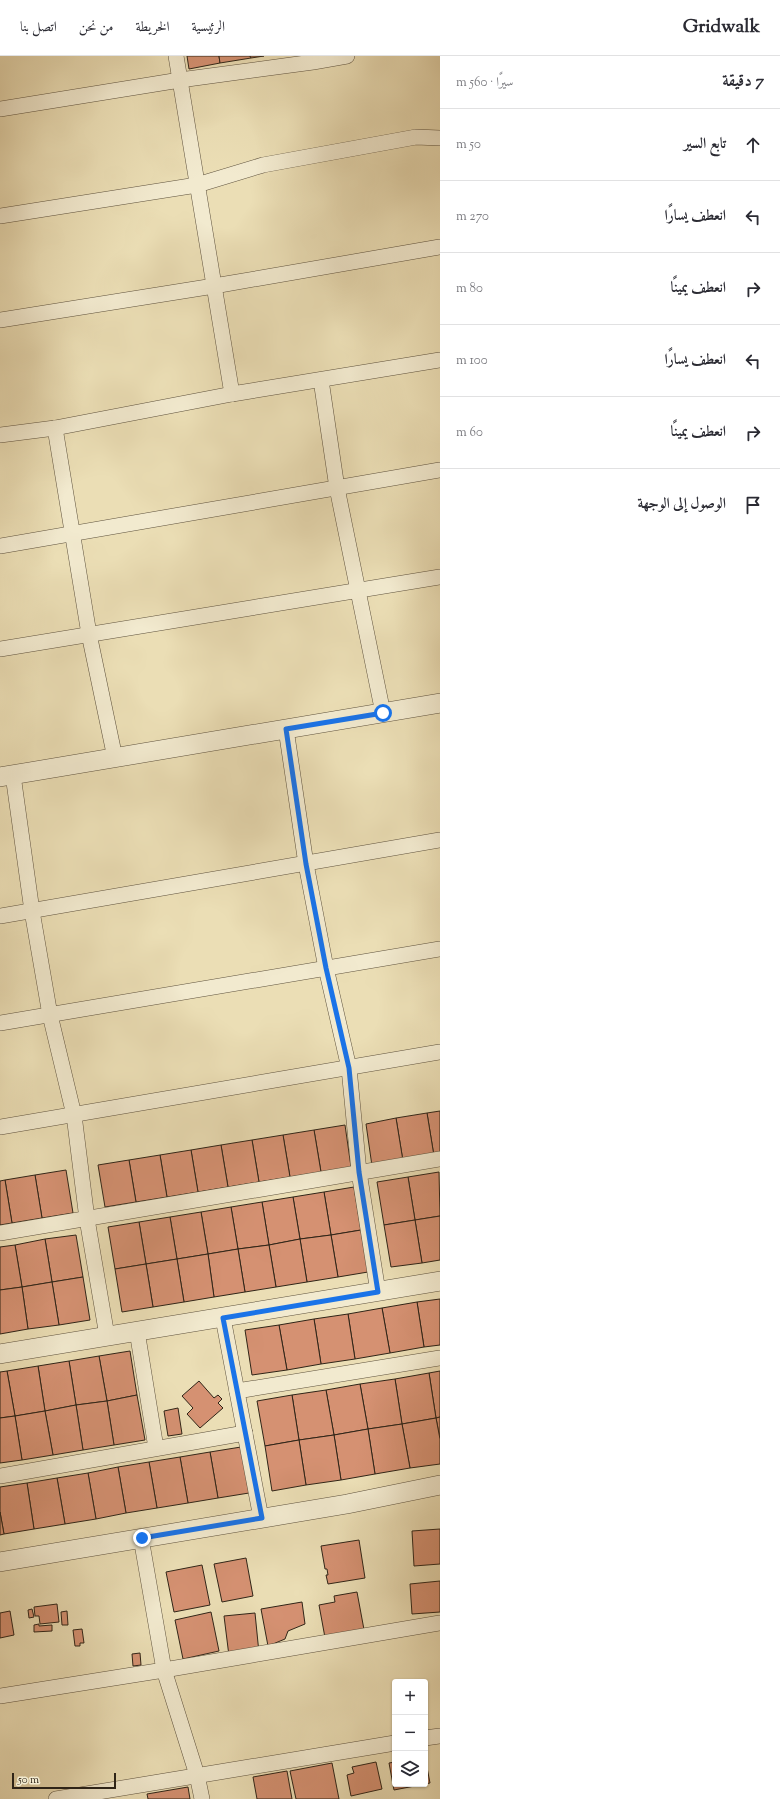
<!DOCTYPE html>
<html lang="ar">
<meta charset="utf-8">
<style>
:root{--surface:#fff;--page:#f7f7f7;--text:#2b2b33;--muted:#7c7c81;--line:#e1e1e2}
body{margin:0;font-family:"Sorts Mill Goudy",Amiri,serif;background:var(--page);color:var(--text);direction:rtl}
.controls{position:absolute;right:12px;bottom:12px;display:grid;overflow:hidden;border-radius:4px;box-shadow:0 1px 3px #0004}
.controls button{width:36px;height:36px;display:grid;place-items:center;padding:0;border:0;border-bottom:1px solid var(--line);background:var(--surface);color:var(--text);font:20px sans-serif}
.scale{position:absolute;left:12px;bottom:10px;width:104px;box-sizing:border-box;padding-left:4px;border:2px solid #2f2417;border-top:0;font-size:11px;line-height:14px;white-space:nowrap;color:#2f2417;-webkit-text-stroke:3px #f2eacf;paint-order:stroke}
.stop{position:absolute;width:12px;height:12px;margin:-9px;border:3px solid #1a73e8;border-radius:50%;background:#fff}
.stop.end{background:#1a73e8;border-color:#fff;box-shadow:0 1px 4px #0008}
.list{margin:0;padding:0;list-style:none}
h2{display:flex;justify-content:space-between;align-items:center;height:52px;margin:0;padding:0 16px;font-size:17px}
h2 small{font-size:13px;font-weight:400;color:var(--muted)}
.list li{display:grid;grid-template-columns:26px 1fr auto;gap:12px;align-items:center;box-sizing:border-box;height:72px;padding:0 16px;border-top:1px solid var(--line)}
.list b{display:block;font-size:15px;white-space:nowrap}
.list em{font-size:13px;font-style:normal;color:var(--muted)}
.icon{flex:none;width:22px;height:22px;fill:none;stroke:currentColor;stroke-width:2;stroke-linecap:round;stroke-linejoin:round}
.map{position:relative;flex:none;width:440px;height:1743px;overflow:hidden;direction:ltr}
header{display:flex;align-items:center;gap:24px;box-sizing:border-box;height:56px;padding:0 20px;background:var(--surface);border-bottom:1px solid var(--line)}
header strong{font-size:19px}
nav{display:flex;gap:22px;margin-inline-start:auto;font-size:14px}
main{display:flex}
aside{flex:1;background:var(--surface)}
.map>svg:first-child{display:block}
.building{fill:#d59172;stroke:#2f2417}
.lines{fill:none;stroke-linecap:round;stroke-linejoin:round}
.minor-casing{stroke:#5e523e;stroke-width:16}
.tertiary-casing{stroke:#5e523e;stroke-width:20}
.minor{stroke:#f2eacf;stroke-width:15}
.tertiary{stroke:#f2eacf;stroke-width:19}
.route{stroke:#1a73e8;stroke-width:5}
</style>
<header>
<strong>Gridwalk</strong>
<nav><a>الرئيسية</a><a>الخريطة</a><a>من نحن</a><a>اتصل بنا</a></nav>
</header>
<main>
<aside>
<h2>7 دقيقة<small>سيرًا · 560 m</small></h2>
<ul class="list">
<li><svg class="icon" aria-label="ahead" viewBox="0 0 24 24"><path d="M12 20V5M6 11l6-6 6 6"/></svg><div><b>تابع السير</b></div><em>50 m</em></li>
<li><svg class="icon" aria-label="left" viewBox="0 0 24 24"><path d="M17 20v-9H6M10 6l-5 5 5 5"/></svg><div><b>انعطف يسارًا</b></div><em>270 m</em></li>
<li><svg class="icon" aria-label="right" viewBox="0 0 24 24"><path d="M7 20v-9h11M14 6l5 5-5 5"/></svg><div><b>انعطف يمينًا</b></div><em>80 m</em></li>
<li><svg class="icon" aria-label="left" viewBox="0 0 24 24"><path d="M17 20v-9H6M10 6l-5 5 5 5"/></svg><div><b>انعطف يسارًا</b></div><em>100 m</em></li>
<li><svg class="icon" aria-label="right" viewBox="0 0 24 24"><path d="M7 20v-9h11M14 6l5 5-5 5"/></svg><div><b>انعطف يمينًا</b></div><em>60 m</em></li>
<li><svg class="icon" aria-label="arrive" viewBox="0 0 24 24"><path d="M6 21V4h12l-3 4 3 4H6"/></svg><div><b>الوصول إلى الوجهة</b></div></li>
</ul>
</aside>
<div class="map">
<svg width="440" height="1743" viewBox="0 0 440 1743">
<rect width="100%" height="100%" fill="#ebdeb5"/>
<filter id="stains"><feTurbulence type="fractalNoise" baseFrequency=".005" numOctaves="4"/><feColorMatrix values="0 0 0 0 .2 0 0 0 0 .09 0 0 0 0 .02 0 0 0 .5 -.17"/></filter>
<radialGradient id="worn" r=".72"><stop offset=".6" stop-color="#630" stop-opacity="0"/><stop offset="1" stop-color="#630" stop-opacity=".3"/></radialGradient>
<g class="building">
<polygon points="187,0 219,0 220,7 189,13"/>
<polygon points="219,0 250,0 251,2 220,7"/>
<polygon points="250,0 264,0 251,2"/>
<polygon points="440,1055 440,1099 434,1100 427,1057"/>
<polygon points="427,1057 434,1100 403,1105 396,1062"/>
<polygon points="396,1062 403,1105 372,1110 366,1068"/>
<polygon points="345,1069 351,1111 321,1116 314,1074"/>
<polygon points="314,1074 321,1116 290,1121 283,1079"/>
<polygon points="283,1079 290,1121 259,1126 252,1084"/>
<polygon points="252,1084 259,1126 228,1131 221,1089"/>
<polygon points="221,1089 228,1131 198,1136 191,1094"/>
<polygon points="191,1094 198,1136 167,1141 160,1099"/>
<polygon points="160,1099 167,1141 136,1146 129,1104"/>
<polygon points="129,1104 136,1146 105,1151 98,1109"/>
<polygon points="66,1114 73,1157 42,1162 35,1119"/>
<polygon points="439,1116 440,1160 415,1164 408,1121"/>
<polygon points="35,1119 42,1162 12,1167 5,1124"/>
<polygon points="408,1121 415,1164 384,1169 377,1126"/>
<polygon points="5,1124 12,1167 0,1169 0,1125"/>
<polygon points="354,1131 361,1174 331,1179 324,1136"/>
<polygon points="324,1136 331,1179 300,1183 293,1141"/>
<polygon points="293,1141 300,1183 269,1189 262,1146"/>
<polygon points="262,1146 269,1189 238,1193 231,1151"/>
<polygon points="231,1151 238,1193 208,1198 201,1156"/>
<polygon points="201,1156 208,1198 177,1203 170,1161"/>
<polygon points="440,1160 440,1204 422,1207 415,1164"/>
<polygon points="170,1161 177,1203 146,1208 139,1166"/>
<polygon points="415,1164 422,1207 391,1211 384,1169"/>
<polygon points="139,1166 146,1208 115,1213 108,1171"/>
<polygon points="361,1174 368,1216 338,1221 331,1179"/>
<polygon points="76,1179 83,1221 52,1226 45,1183"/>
<polygon points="331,1179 338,1221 307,1226 300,1183"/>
<polygon points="45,1183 52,1226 22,1231 15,1189"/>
<polygon points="300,1183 307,1226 276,1231 269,1189"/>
<polygon points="15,1189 22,1231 0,1234 0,1191"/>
<polygon points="269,1189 276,1231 245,1236 238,1193"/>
<polygon points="238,1193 245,1236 214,1241 208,1198"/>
<polygon points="208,1198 214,1241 184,1246 177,1203"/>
<polygon points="177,1203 184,1246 153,1251 146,1208"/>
<polygon points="146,1208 153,1251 122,1256 115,1213"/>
<polygon points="83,1221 90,1264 59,1269 52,1226"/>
<polygon points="52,1226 59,1269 28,1273 22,1231"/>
<polygon points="22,1231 28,1273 0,1278 0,1234"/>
<polygon points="440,1243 440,1289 424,1291 417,1246"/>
<polygon points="417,1246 424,1291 390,1297 382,1252"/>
<polygon points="382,1252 390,1297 355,1303 348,1258"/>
<polygon points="348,1258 355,1303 321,1308 314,1263"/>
<polygon points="314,1263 321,1308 287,1314 279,1269"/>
<polygon points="279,1269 287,1314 252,1319 245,1274"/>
<polygon points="130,1295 137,1339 107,1345 99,1300"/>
<polygon points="99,1300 107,1345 76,1349 69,1305"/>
<polygon points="69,1305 76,1349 45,1355 38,1310"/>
<polygon points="38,1310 45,1355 15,1360 7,1315"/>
<polygon points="7,1315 15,1360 0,1362 0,1316"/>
<polygon points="440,1315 440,1361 436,1362 429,1317"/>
<polygon points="429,1317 436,1362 402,1368 395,1323"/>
<polygon points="395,1323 402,1368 368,1373 360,1328"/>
<polygon points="199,1325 214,1342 218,1339 222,1343 218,1347 223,1352 200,1372 187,1358 193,1352 182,1340"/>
<polygon points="360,1328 368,1373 334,1379 326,1334"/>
<polygon points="326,1334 334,1379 299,1384 292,1339"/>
<polygon points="137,1339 145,1384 114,1389 107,1345"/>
<polygon points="292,1339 299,1384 265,1390 257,1345"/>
<polygon points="107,1345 114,1389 83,1394 76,1349"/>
<polygon points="76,1349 83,1394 53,1399 45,1355"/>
<polygon points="178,1352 182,1378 168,1380 164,1355"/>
<polygon points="45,1355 53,1399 22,1404 15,1360"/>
<polygon points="15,1360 22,1404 0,1407 0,1362"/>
<polygon points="440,1361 440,1383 436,1362"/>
<polygon points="436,1362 440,1383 440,1408 410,1412 402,1368"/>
<polygon points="402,1368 410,1412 375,1418 368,1373"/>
<polygon points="368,1373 375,1418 341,1424 334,1379"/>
<polygon points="334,1379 341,1424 306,1429 299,1384"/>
<polygon points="299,1384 306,1429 272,1435 265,1390"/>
<polygon points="241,1391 249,1437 218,1442 210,1396"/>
<polygon points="210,1396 218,1442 188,1447 180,1401"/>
<polygon points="180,1401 188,1447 157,1452 149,1406"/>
<polygon points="149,1406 157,1452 126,1457 118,1411"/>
<polygon points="118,1411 126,1457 96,1463 88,1417"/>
<polygon points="88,1417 96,1463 65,1468 57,1422"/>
<polygon points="57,1422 65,1468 34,1473 27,1427"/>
<polygon points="27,1427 34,1473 4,1478 0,1456 0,1431"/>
<polygon points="0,1456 4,1478 0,1479"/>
<polygon points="440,1473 440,1508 414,1510 412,1475"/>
<polygon points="359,1484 365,1522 328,1528 326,1519 328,1519 327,1513 325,1513 321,1490"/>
<polygon points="246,1502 253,1540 222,1546 214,1508"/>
<polygon points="202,1509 210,1549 174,1556 166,1516"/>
<polygon points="440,1525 440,1556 412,1558 410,1528"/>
<polygon points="357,1536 365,1579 326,1587 319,1549 335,1546 334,1540"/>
<polygon points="302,1546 305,1568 288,1575 285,1583 268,1590 261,1553"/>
<polygon points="57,1548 59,1566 40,1568 39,1560 35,1560 34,1551"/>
<polygon points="32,1553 34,1561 29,1562 28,1554"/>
<polygon points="10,1555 14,1579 0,1582 0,1557"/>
<polygon points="67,1555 68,1569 62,1569 61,1556"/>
<polygon points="211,1556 219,1595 183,1603 175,1564"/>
<polygon points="255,1557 259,1597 229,1600 224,1560"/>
<polygon points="39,1568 39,1570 52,1569 52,1575 34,1576 34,1569"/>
<polygon points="82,1573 84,1587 80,1587 80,1590 75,1590 73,1574"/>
<polygon points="140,1597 141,1609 133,1610 132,1598"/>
<polygon points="425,1701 430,1727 425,1728"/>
<polygon points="376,1706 382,1733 351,1740 347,1719 354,1717 352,1711"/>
<polygon points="395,1706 395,1728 425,1728 394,1734 389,1707"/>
<polygon points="332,1707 339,1743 296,1743 290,1715"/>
<polygon points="287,1715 292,1743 257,1743 253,1721"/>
<polygon points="188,1731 190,1743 148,1743 147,1738"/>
</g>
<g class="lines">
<g class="minor-casing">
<g id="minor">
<polyline points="176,0 232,338"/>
<polyline points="0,53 180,24 313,6 347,0"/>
<polyline points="0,160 197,129 263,109 416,81 440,82"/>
<polyline points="0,264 214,230 440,191"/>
<polyline points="321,324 337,432 383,657"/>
<polyline points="55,372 89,578 115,702"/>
<polyline points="0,379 55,372 232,338 440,304"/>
<polyline points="0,490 440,414"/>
<polyline points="0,593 440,521"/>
<polyline points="286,673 306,808 326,912 349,1012 359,1116 378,1236"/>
<polyline points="13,719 32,855 50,959 74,1059 87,1163 107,1280"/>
<polyline points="0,860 440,784"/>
<polyline points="0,967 440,893"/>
<polyline points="0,1071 440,996"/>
<polyline points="0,1177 440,1103"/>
<polyline points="223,1262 261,1462"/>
<polyline points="137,1275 156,1392"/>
<polyline points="237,1335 440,1302"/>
<polyline points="0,1420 245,1377"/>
<polyline points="141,1482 164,1614 197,1719 202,1743"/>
<polyline points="0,1640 164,1614 440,1567"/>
<polyline points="425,1682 440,1680"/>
<polyline points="56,1743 395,1687"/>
</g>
</g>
<g class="tertiary-casing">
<g id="tertiary">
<polyline points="0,721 440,647"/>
<polyline points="0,1298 440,1225"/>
<polyline points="0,1506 347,1448 440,1429"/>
</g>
</g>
<use href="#minor" class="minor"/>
<use href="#tertiary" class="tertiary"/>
</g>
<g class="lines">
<polyline class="route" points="142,1482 262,1462 223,1262 378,1236 359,1116 349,1012 326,912 306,808 286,673 383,657"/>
</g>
<rect width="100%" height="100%" filter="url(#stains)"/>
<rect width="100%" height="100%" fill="url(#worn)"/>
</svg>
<div class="controls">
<button>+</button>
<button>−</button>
<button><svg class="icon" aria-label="layers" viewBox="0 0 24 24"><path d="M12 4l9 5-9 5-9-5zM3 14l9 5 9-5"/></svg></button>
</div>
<div class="scale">50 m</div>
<div class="stop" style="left:383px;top:657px"></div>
<div class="stop end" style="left:142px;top:1482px"></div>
</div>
</main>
